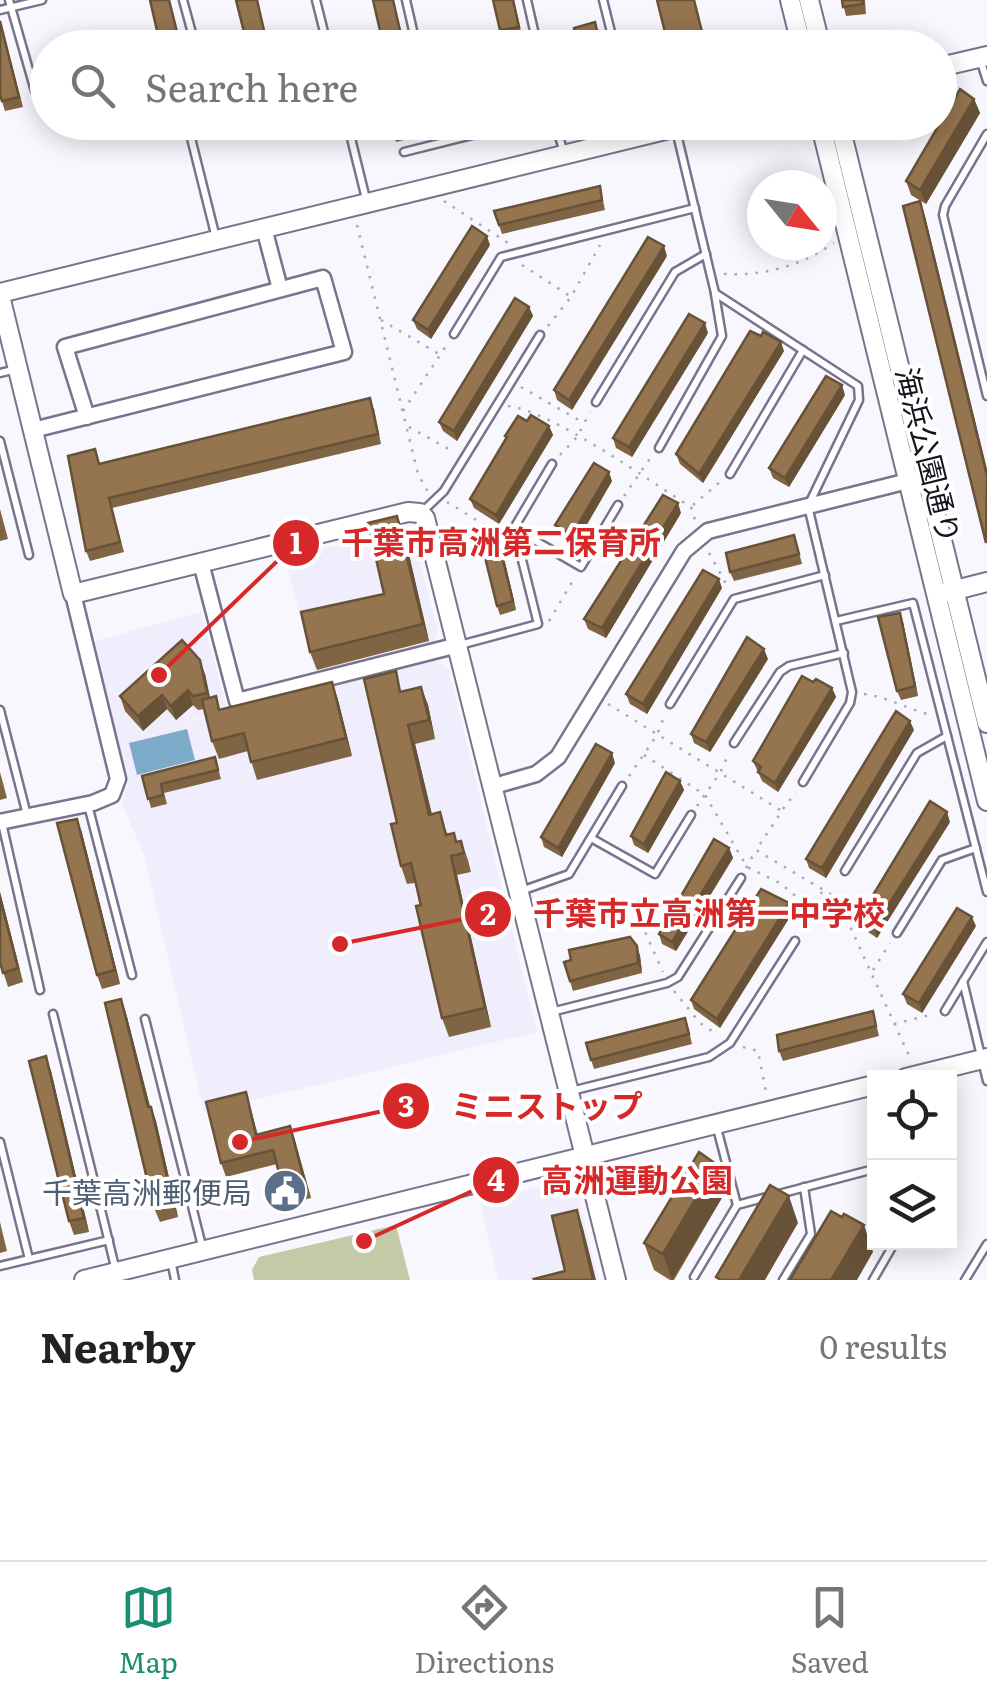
<!DOCTYPE html>
<meta charset="utf-8">
<style>
:root{--surface:#fff;--page:#f2f2f2;--text:#222;--muted:#767676;--line:#e0e0e0;--accent:#1b8f71}
body{margin:0;font-family:Literata,"Noto Sans JP",serif;background:var(--page);color:var(--text)}
.controls{position:absolute;right:30px;bottom:30px;display:grid;overflow:hidden;border-radius:0px;box-shadow:0 5px 25px #0003}
.controls button{width:90px;height:90px;display:grid;place-items:center;padding:0;border:0;border-bottom:2px solid var(--line);background:var(--surface);color:var(--text);font:50px sans-serif}
.compass{position:absolute;left:747px;top:170px;width:90px;height:90px;border-radius:50%;background:var(--surface);box-shadow:0 5px 25px #0003;rotate:120deg}
.list{margin:0;padding:0;list-style:none}
h2{display:flex;justify-content:space-between;align-items:center;height:130px;margin:0;padding:0 40px;font-size:42px}
h2 small{font-size:32px;font-weight:400;color:var(--muted)}
.icon{flex:none;width:55px;height:55px;fill:none;stroke:currentColor;stroke-width:2;stroke-linecap:round;stroke-linejoin:round}
.map{position:relative;flex:none;width:987px;height:1280px;overflow:hidden}
.search{position:absolute;background:var(--surface);box-shadow:0 5px 25px #0003;left:30px;right:30px;top:30px;height:110px;display:flex;align-items:center;gap:25px;box-sizing:border-box;padding:0 35px;border-radius:55px;color:var(--muted);font-size:38px}
.sheet{height:280px;background:var(--surface)}
nav{display:flex;justify-content:space-around;align-items:center;box-sizing:border-box;height:140px;border-top:2px solid var(--line);background:var(--surface);font-size:28px;color:var(--muted)}
nav a{display:grid;justify-items:center;gap:5px}
nav .on{color:var(--accent)}
.map>svg:first-child{display:block}
.built{fill:#f0edfc}
.green{fill:#c3caa7}
.water{fill:#7caac8}
.lines{fill:none;stroke-linecap:round;stroke-linejoin:round}
.service-casing{stroke:#79738d;stroke-width:11}
.minor-casing{stroke:#79738d;stroke-width:19}
.tertiary-casing{stroke:#79738d;stroke-width:22}
.path{stroke:#aba8b0;stroke-width:2.5;stroke-dasharray:2.5 8;stroke-linecap:butt}
.service{stroke:#fff;stroke-width:6}
.minor{stroke:#fff;stroke-width:14}
.tertiary{stroke:#fff;stroke-width:18}
.wall{fill:#7f6544}
.shaded-wall{fill:#685237}
.building{fill:#94754f;stroke:#685237;stroke-width:2.5}
.labels{text-anchor:middle;dominant-baseline:central;stroke-width:8;stroke-linejoin:round;paint-order:stroke}
.street-label{font-size:30px;fill:#17141e;stroke:#fff}
.service-label{font-size:30px;fill:#4e5e75;stroke:#fff;text-anchor:end}
.leader{fill:none;stroke:#d62828;stroke-width:4}
.callout-dot{fill:#d62828;stroke:#fff;stroke-width:4}
.mark-label{font-size:30px;text-anchor:middle;font-weight:bold;fill:#fff}
.callout-label{font-size:32px;text-anchor:middle;font-weight:bold;fill:#d62828;stroke:#fff;stroke-width:8;stroke-linejoin:round;paint-order:stroke}
</style>
<div class="map">
<svg width="987" height="1280" viewBox="0 0 987 1280">
<rect width="100%" height="100%" fill="#f9f7fe"/>
<g class="built">
<polygon points="401,528 413,536 438,631 433,643 316,675 285,559"/>
<polygon points="201,612 227,709 176,725 437,660 449,670 537,1032 204,1112 144,855 122,804 128,782 92,642"/>
<polygon points="563,1181 576,1188 599,1280 498,1280 480,1202"/>
</g>
<polygon class="green" points="396,1225 410,1280 254,1280 252,1270 259,1257"/>
<polygon class="water" points="187,729 195,760 137,775 129,743"/>
<g class="lines">
<g class="service-casing">
<g id="service">
<polyline points="9,0 35,91"/>
<polyline points="183,0 196,48"/>
<polyline points="316,0 328,48"/>
<polyline points="406,0 417,48"/>
<polyline points="527,0 538,48"/>
<polyline points="603,0 615,48"/>
<polyline points="0,10 42,0"/>
<polyline points="980,59 987,81"/>
<polyline points="187,122 216,238"/>
<polyline points="347,122 366,199"/>
<polyline points="555,122 563,150"/>
<polyline points="633,122 636,136"/>
<polyline points="676,130 715,293 858,386 859,400 808,506 852,692 850,703 803,782"/>
<polyline points="987,134 945,206 943,215 987,396"/>
<polyline points="404,152 524,122"/>
<polyline points="454,334 501,257 695,208"/>
<polyline points="0,373 17,369"/>
<polyline points="596,402 675,272 706,254"/>
<polyline points="0,441 29,555"/>
<polyline points="659,448 722,336 715,294"/>
<polyline points="730,474 803,350"/>
<polyline points="422,512 444,491 540,335"/>
<polyline points="515,529 581,567 618,505"/>
<polyline points="836,621 913,603 987,892"/>
<polyline points="460,645 538,624 514,528 552,464"/>
<polyline points="670,704 734,599 825,575"/>
<polyline points="0,710 27,815"/>
<polyline points="734,743 780,672 789,666 844,653"/>
<polyline points="88,805 132,975"/>
<polyline points="2,823 40,990"/>
<polyline points="591,838 655,874 691,815"/>
<polyline points="845,871 917,753 947,736"/>
<polyline points="521,891 569,874 622,786"/>
<polyline points="897,933 942,860 976,848"/>
<polyline points="963,981 987,1081"/>
<polyline points="945,1011 987,942"/>
<polyline points="551,1012 667,983 678,977 741,878"/>
<polyline points="53,1014 116,1271"/>
<polyline points="145,1019 203,1250"/>
<polyline points="571,1091 709,1057 730,1043 795,941"/>
<polyline points="717,1128 737,1205"/>
<polyline points="0,1142 29,1259"/>
<polyline points="779,1194 874,1169"/>
<polyline points="171,1260 175,1280"/>
<polyline points="0,1266 109,1240"/>
<polyline points="694,1277 737,1205 767,1197"/>
<polyline points="783,1280 811,1234 804,1187"/>
<polyline points="873,1280 895,1242"/>
<polyline points="965,1280 987,1244"/>
</g>
</g>
<g class="minor-casing">
<g id="minor">
<polyline points="264,228 280,289"/>
<polyline points="33,430 344,352 323,278 65,347 87,417"/>
<polyline points="201,563 237,701 458,645"/>
<polyline points="494,786 536,774 558,757 684,551 708,531 916,479"/>
<polyline points="0,822 93,803 112,795 118,779 73,594"/>
</g>
</g>
<g class="tertiary-casing">
<g id="tertiary">
<polyline points="790,0 802,48"/>
<polyline points="809,0 821,48"/>
<polyline points="940,67 987,56"/>
<polyline points="820,122 987,801"/>
<polyline points="839,122 987,723"/>
<polyline points="0,293 698,122"/>
<polyline points="0,296 73,594 408,512 420,513 425,518 616,1280"/>
<polyline points="944,593 987,582"/>
<polyline points="906,1078 987,1058"/>
<polyline points="84,1280 874,1085"/>
</g>
</g>
<g class="path">
<polyline points="444,201 508,243"/>
<polyline points="357,225 418,474 428,492"/>
<polyline points="522,265 570,296"/>
<path d="M724 274C765 276 800 266 834 243"/>
<polyline points="381,320 439,354"/>
<polyline points="548,326 571,297 600,245"/>
<polyline points="521,387 584,423"/>
<path d="M508 406C550 410 651 482 691 507L696 523"/>
<polyline points="403,411 448,343"/>
<polyline points="409,427 454,452"/>
<polyline points="560,455 577,437 590,412"/>
<polyline points="624,496 651,457"/>
<polyline points="447,502 504,537"/>
<polyline points="693,505 721,481"/>
<polyline points="446,540 486,527"/>
<polyline points="709,553 729,589"/>
<polyline points="549,621 575,577"/>
<path d="M864 694C887 697 908 709 931 715"/>
<polyline points="608,704 782,811 756,850 837,898 911,1060"/>
<polyline points="644,755 705,795 747,867 780,883 812,910"/>
<polyline points="629,776 657,735 665,714"/>
<polyline points="697,806 720,773 729,753"/>
<polyline points="783,809 796,792"/>
<polyline points="746,868 756,850"/>
<polyline points="641,923 663,972"/>
<polyline points="801,931 823,890"/>
<polyline points="873,970 890,943"/>
<polyline points="674,991 700,1023 718,1035"/>
<polyline points="894,1024 934,1014"/>
<polyline points="743,1047 758,1051 766,1092"/>
</g>
<use href="#service" class="service"/>
<use href="#minor" class="minor"/>
<use href="#tertiary" class="tertiary"/>
</g>
<g class="wall">
<polygon points="493,0 514,0 522,36 504,40"/>
<polygon points="842,0 865,0 866,14 846,16"/>
<polygon points="0,20 23,107 5,111 0,95"/>
<polygon points="974,99 980,113 926,204 911,195 906,181"/>
<polygon points="391,122 476,122 396,142"/>
<polygon points="600,186 605,210 502,234 494,211"/>
<polygon points="490,245 431,339 417,329 413,320"/>
<polygon points="667,256 572,410 557,400 554,390"/>
<polygon points="529,307 533,316 457,441 443,431 439,422"/>
<polygon points="708,333 632,457 616,448 613,438"/>
<polygon points="784,351 703,483 680,464 676,454"/>
<polygon points="845,395 789,487 773,478 769,468"/>
<polygon points="374,408 381,444 112,508 124,552 90,561 86,551 100,464"/>
<polygon points="527,421 549,426 553,435 499,524 474,508 470,499 506,439 505,436"/>
<polygon points="612,481 575,545 559,534 555,525"/>
<polygon points="0,509 8,539 0,541"/>
<polygon points="681,513 606,638 588,629 584,619"/>
<polygon points="397,516 404,533 429,641 317,670 310,652 384,594"/>
<polygon points="500,541 516,610 500,615 497,606"/>
<polygon points="797,545 802,564 734,581 730,572"/>
<polygon points="722,588 647,714 630,704 626,694"/>
<polygon points="903,622 918,696 901,700 897,691"/>
<polygon points="768,659 710,752 694,743 691,734"/>
<polygon points="205,674 210,698 221,710 332,682 338,700 352,756 257,780 248,751 219,759 212,741 204,709 198,710 193,705 176,720 167,709 143,731 125,711 120,696"/>
<polygon points="421,687 428,705 435,739 415,744 432,814 448,834 454,833 457,842 461,841 468,860 471,872 457,875 491,1027 449,1037 442,1018 415,883 407,884 401,866 397,823 403,691"/>
<polygon points="832,688 836,697 778,792 762,781 753,761"/>
<polygon points="914,730 826,878 809,868 806,859"/>
<polygon points="215,757 221,779 164,793 167,804 151,808 142,776"/>
<polygon points="615,763 562,857 544,847 541,837"/>
<polygon points="0,772 7,798 0,800"/>
<polygon points="680,781 684,790 648,853 634,845 631,836"/>
<polygon points="77,819 82,833 120,984 102,989 97,975"/>
<polygon points="950,822 877,938 862,928 859,918"/>
<polygon points="729,848 733,858 676,951 662,944 659,934"/>
<polygon points="0,892 23,982 8,987 0,962"/>
<polygon points="793,912 720,1028 694,1009 691,1000"/>
<polygon points="976,926 922,1013 907,1004 903,994"/>
<polygon points="637,946 640,956 642,973 573,991 564,962"/>
<polygon points="873,1011 879,1036 783,1061 779,1051"/>
<polygon points="126,1013 150,1107 156,1121 178,1217 160,1222 154,1208"/>
<polygon points="688,1027 692,1044 594,1069 586,1043"/>
<polygon points="51,1071 89,1232 74,1235 69,1221"/>
<polygon points="246,1092 258,1135 290,1126 311,1198 282,1206 277,1192 279,1173 277,1164 226,1177 221,1163"/>
<polygon points="726,1191 674,1280 670,1280 654,1270 644,1243"/>
<polygon points="0,1222 7,1251 0,1253"/>
</g>
<g class="shaded-wall">
<polygon points="974,99 980,113 926,204 920,190"/>
<polygon points="920,201 925,216 987,469 987,476"/>
<polygon points="487,236 490,245 431,339 428,330"/>
<polygon points="664,246 667,256 572,410 569,400"/>
<polygon points="529,307 533,316 457,441 454,431"/>
<polygon points="705,323 708,333 632,457 629,447"/>
<polygon points="781,342 784,351 703,483 699,474"/>
<polygon points="842,385 845,395 789,487 785,478"/>
<polygon points="549,426 553,435 499,524 496,515"/>
<polygon points="609,472 612,481 575,545 572,535"/>
<polygon points="678,503 681,513 606,638 602,628"/>
<polygon points="397,516 404,533 429,641 423,624"/>
<polygon points="496,532 500,541 516,610 513,601"/>
<polygon points="719,579 722,588 647,714 643,704"/>
<polygon points="900,613 903,622 918,696 915,686"/>
<polygon points="764,649 768,659 710,752 706,742"/>
<polygon points="200,660 205,674 212,707 207,693"/>
<polygon points="332,682 338,700 352,756 346,738"/>
<polygon points="421,687 428,705 435,739 429,720"/>
<polygon points="832,688 836,697 778,792 775,783"/>
<polygon points="188,690 193,705 176,720 171,706"/>
<polygon points="162,695 167,709 143,731 138,716"/>
<polygon points="910,721 914,730 826,878 822,868"/>
<polygon points="408,725 415,744 436,833 429,815"/>
<polygon points="612,753 615,763 562,857 558,848"/>
<polygon points="680,781 684,790 648,853 644,844"/>
<polygon points="947,812 950,822 877,938 874,928"/>
<polygon points="77,819 82,833 120,984 115,970"/>
<polygon points="729,848 733,858 676,951 672,942"/>
<polygon points="451,856 457,875 491,1027 485,1008"/>
<polygon points="0,892 23,982 0,898"/>
<polygon points="789,903 793,912 720,1028 717,1019"/>
<polygon points="972,917 976,926 922,1013 919,1003"/>
<polygon points="637,946 640,956 642,973 638,963"/>
<polygon points="121,999 126,1013 154,1122 148,1107"/>
<polygon points="46,1056 51,1071 89,1232 84,1218"/>
<polygon points="151,1107 156,1121 178,1217 173,1203"/>
<polygon points="290,1126 295,1140 311,1198 305,1184"/>
<polygon points="716,1164 726,1191 672,1280 663,1254"/>
<polygon points="789,1196 798,1223 765,1280 739,1280"/>
<polygon points="577,1210 583,1228 596,1280 593,1280"/>
<polygon points="864,1225 873,1252 857,1280 831,1280"/>
</g>
<g class="building">
<polygon points="150,0 169,0 181,48 161,48"/>
<polygon points="236,0 257,0 268,48 248,48"/>
<polygon points="373,0 393,0 404,48 384,48"/>
<polygon points="493,0 513,0 519,27 500,30"/>
<polygon points="657,0 694,0 706,48 669,48"/>
<polygon points="842,0 863,0 863,4 843,7"/>
<polygon points="0,21 19,97 2,101 0,95"/>
<polygon points="595,22 601,48 579,48 574,28"/>
<polygon points="960,89 974,99 920,190 906,181"/>
<polygon points="391,122 433,122 392,132"/>
<polygon points="600,186 602,200 499,225 494,211"/>
<polygon points="920,201 987,476 986,543 903,206"/>
<polygon points="472,226 487,236 428,330 413,320"/>
<polygon points="648,237 664,246 569,400 554,390"/>
<polygon points="515,298 529,307 454,431 439,422"/>
<polygon points="689,314 705,323 629,447 613,438"/>
<polygon points="750,331 761,336 763,332 781,342 699,474 676,454"/>
<polygon points="826,376 842,385 785,478 769,468"/>
<polygon points="370,398 378,434 109,498 120,542 86,551 68,456 95,449 99,464"/>
<polygon points="531,415 549,426 496,515 470,499 507,437 505,436 518,416 527,421"/>
<polygon points="594,463 609,472 572,535 555,525"/>
<polygon points="663,495 678,503 602,628 584,619"/>
<polygon points="397,516 423,624 310,652 301,612 384,594 368,523"/>
<polygon points="496,532 513,601 497,606 480,537"/>
<polygon points="794,535 799,554 730,572 726,553"/>
<polygon points="703,570 719,579 643,704 626,694"/>
<polygon points="900,613 915,686 897,691 878,617"/>
<polygon points="747,637 764,649 706,742 691,734"/>
<polygon points="182,640 200,660 207,693 193,696 188,690 171,706 162,695 138,716 120,696"/>
<polygon points="396,671 400,692 421,687 429,720 408,725 429,815 440,812 446,835 454,833 456,842 461,841 464,853 451,856 485,1008 442,1018 416,906 421,905 411,863 401,866 391,824 397,823 364,679"/>
<polygon points="802,676 813,682 816,679 832,688 775,783 758,772 761,767 753,761"/>
<polygon points="332,682 346,738 251,762 244,733 212,741 202,700 216,696 219,710"/>
<polygon points="896,711 910,721 822,868 806,859"/>
<polygon points="596,744 612,753 558,848 541,837"/>
<polygon points="215,757 218,770 161,784 163,795 148,799 142,776"/>
<polygon points="666,772 680,781 644,844 631,836"/>
<polygon points="930,801 947,812 874,928 859,918"/>
<polygon points="77,819 115,970 97,975 57,823"/>
<polygon points="714,839 729,848 672,942 659,934"/>
<polygon points="761,889 789,903 717,1019 691,1000"/>
<polygon points="0,898 18,968 3,973 0,962"/>
<polygon points="957,908 972,917 919,1003 903,994"/>
<polygon points="630,937 637,946 638,963 570,981 564,962 571,960 569,950"/>
<polygon points="121,999 148,1107 151,1107 173,1203 154,1208 105,1003"/>
<polygon points="873,1011 876,1026 779,1051 777,1035"/>
<polygon points="685,1018 689,1034 591,1060 586,1043"/>
<polygon points="46,1056 84,1218 69,1221 29,1061"/>
<polygon points="246,1092 256,1135 290,1126 305,1184 277,1192 272,1175 279,1173 273,1150 221,1163 206,1102"/>
<polygon points="699,1152 716,1164 663,1254 644,1243"/>
<polygon points="770,1185 789,1196 739,1280 721,1280 716,1277"/>
<polygon points="577,1210 593,1280 535,1280 534,1279 565,1271 552,1216"/>
<polygon points="831,1211 842,1217 844,1214 864,1225 831,1280 790,1280"/>
</g>
<defs>
<g id="civic-disc" transform="scale(2.25)"><circle r="9.5" fill="#5c6f8a" stroke="#fff"/><path d="M-.6-6.5H3V-4.5H.6V-3L4-1V1h2V6H-6V1h2V-1L-.6-3ZM-1.2 2.5V6h2.4V2.5Z" fill="#fff"/></g>
</defs>
<g fill-rule="evenodd">
<use href="#civic-disc" x="285" y="1191"/>
</g>
<g class="labels">
<g class="street-label">
<text transform="translate(930 455) rotate(76)">海浜公園通り</text>
</g>
<g class="service-label">
<text x="252" y="1191">千葉高洲郵便局</text>
</g>
</g>
<path class="leader" d="M159 675L296 543M340 944L488 914M240 1142L406 1106M364 1241L496 1180"/>
<g class="callout-dot">
<circle cx="159" cy="675" r="10"/>
<circle cx="340" cy="944" r="10"/>
<circle cx="240" cy="1142" r="10"/>
<circle cx="364" cy="1241" r="10"/>
<circle cx="296" cy="543" r="25"/>
<circle cx="488" cy="914" r="25"/>
<circle cx="406" cy="1106" r="25"/>
<circle cx="496" cy="1180" r="25"/>
</g>
<g class="mark-label">
<text x="296" y="554">1</text>
<text x="488" y="925">2</text>
<text x="406" y="1117">3</text>
<text x="496" y="1191">4</text>
</g>
<g class="callout-label">
<text x="501" y="554">千葉市高洲第二保育所</text>
<text x="709" y="925">千葉市立高洲第一中学校</text>
<text x="547" y="1118">ミニストップ</text>
<text x="637" y="1192">高洲運動公園</text>
</g>
</svg>
<div class="controls">
<button><svg class="icon" aria-label="locate" viewBox="0 0 24 24"><circle cx="12" cy="12" r="6"/><path d="M12 2v4M12 18v4M2 12h4M18 12h4"/></svg></button>
<button><svg class="icon" aria-label="layers" viewBox="0 0 24 24"><path d="M12 4l9 5-9 5-9-5zM3 14l9 5 9-5"/></svg></button>
</div>
<svg class="compass" viewBox="-18 -18 36 36"><path d="M0-13l5 13h-10z" fill="#e53935"/><path d="M0 13l5-13h-10z" fill="#767676"/></svg>
<div class="search"><svg class="icon" aria-label="search" viewBox="0 0 24 24"><circle cx="10" cy="10" r="6"/><path d="M15 15l6 6"/></svg>Search here</div>
</div>
<section class="sheet">
<h2>Nearby<small>0 results</small></h2>
<ul class="list">
</ul>
</section>
<nav>
<a class="on"><svg class="icon" aria-label="map" viewBox="0 0 24 24"><path d="M3 6l6-2 6 2 6-2v14l-6 2-6-2-6 2zM9 4v14M15 6v14"/></svg>Map</a>
<a><svg class="icon" aria-label="directions" viewBox="0 0 24 24"><path d="M12 3l9 9-9 9-9-9zM9 14v-3h6M13 9l2 2-2 2"/></svg>Directions</a>
<a><svg class="icon" aria-label="saved" viewBox="0 0 24 24"><path d="M7 4h10v16l-5-4-5 4z"/></svg>Saved</a>
</nav>
